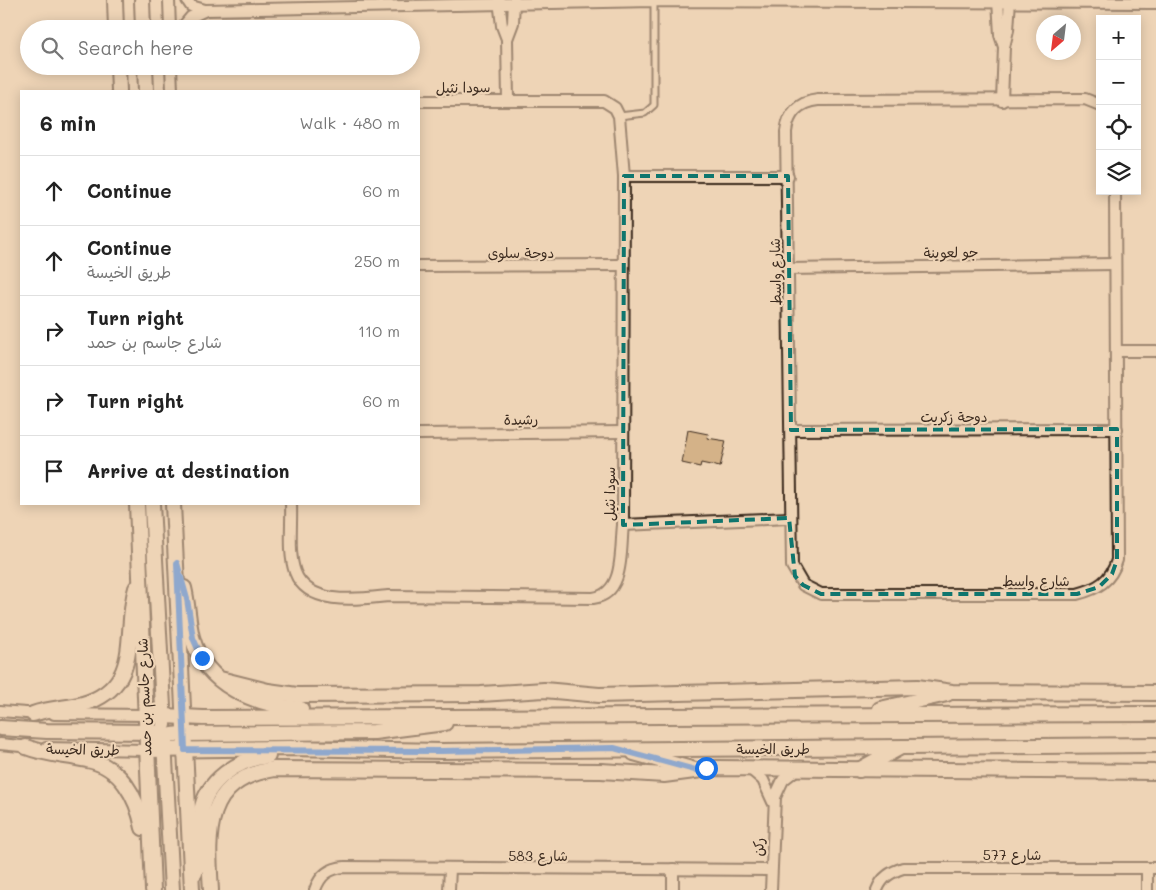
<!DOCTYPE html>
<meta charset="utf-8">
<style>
:root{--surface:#fff;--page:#f6f6f6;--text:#222;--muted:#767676;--line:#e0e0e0}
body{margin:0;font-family:Mali,"Playpen Sans Arabic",sans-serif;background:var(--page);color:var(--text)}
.controls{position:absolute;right:15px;top:15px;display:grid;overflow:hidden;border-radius:0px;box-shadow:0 2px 12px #0003}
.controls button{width:45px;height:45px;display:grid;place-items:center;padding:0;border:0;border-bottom:1px solid var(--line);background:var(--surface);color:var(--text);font:25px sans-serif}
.compass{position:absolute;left:1036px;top:15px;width:45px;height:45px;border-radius:50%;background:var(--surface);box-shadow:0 2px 12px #0003;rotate:208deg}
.stop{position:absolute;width:15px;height:15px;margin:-11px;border:4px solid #1a73e8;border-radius:50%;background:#fff}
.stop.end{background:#1a73e8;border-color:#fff;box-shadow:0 1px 5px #0008}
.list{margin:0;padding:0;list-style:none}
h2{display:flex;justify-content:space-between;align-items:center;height:65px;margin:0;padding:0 20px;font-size:21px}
h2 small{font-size:16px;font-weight:400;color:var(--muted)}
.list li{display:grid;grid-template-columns:32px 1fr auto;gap:15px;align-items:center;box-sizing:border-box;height:70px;padding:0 20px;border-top:1px solid var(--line)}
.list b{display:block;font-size:19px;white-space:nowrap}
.list p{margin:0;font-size:16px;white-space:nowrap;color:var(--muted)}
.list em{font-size:16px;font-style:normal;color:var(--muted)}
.icon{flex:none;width:28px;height:28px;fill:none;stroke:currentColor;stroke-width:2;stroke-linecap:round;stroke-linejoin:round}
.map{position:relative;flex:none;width:1156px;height:890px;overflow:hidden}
.search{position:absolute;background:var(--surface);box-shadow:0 2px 12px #0003;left:20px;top:20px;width:400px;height:55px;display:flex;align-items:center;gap:12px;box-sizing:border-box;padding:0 18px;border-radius:28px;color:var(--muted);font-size:19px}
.panel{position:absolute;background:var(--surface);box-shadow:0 2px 12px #0003;left:20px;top:90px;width:400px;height:415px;border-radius:0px}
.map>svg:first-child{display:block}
.building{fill:#d4b288;stroke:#3b2a1e}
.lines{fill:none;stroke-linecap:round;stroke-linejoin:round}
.lane-casing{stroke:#3b2a1e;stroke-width:9}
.street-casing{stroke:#3b2a1e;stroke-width:14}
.secondary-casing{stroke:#3b2a1e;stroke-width:18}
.lane{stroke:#eed4b6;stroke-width:5}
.street{stroke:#eed4b6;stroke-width:10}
.secondary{stroke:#eed4b6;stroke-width:14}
.route{stroke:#1a73e8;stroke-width:6}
.marked{fill:none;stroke:#0f766e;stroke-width:4;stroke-dasharray:10 6;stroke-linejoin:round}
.labels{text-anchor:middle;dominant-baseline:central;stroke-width:4.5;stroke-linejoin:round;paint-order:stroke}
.street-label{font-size:14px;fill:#3b2a1e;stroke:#eed4b6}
</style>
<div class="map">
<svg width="1156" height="890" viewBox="0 0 1156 890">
<rect width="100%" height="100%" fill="#eed4b6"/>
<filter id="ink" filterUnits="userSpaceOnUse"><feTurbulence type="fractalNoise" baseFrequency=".02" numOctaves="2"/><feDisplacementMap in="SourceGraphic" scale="10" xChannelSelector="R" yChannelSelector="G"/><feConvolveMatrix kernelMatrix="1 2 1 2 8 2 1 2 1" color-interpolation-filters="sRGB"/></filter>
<g filter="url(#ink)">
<polygon class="building" points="688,430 708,434 707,438 726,441 720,467 701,463 700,467 682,463"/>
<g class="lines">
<g class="lane-casing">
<polyline id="lane" points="619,116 645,113 654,105 654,1"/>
</g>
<g class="street-casing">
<g id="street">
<polyline points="169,0 170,29"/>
<polyline points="187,0 191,6 205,10"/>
<polyline points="499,0 502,26 507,39"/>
<polyline points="998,0 1000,35 1004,47"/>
<polyline points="181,29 191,17 206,10 654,1 1156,3"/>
<polyline points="171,66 172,91"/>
<polyline points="508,100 507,39 513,23 514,0"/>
<polyline points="1002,101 1004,47 1008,30 1010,0"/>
<path d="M1100 105 1085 99 818 100C799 102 788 113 786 132L792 566 803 585 821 594H1077C1097 589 1111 581 1117 560L1115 191"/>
<polyline points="624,176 788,176"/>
<polyline points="419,266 623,265"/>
<polyline points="788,269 1115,264"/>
<polyline points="1116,351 1156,351"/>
<polyline points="791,430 1117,429"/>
<polyline points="419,434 623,432"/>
<path d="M291 504C292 525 288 553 295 572 308 607 360 599 388 596L593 598C625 594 620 550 623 525L624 176 619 116 615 108 604 101H419"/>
<polyline points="623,525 789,518"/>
<polyline points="0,711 39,714"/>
<polyline points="54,714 145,715"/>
<polyline points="0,744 31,747"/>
<polyline points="46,748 146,750"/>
<polyline points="749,768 763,780 773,802"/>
<polyline points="1147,868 1147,890"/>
<polyline points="673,869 673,890"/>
<path d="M315 890C320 875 329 868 345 867L771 870"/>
<polyline points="449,890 450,868"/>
<polyline points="771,890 775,797 783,780 797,769"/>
<path d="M877 890C882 877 891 872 903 868H1156"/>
</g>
</g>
<g class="secondary-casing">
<g id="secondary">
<polyline points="115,0 116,29"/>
<polyline points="142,0 143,29"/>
<polyline points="118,66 119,91"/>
<polyline points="145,66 146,91"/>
<polyline points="137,504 153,890"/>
<polyline points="152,504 164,725"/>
<polyline points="173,504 192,890"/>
<path d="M184 588C188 604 188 621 192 637 205 686 256 705 301 709"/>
<polyline points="220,679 268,691 297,695 481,694 544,690 599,695 917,687 952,692 1156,693"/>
<polyline points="880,709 947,694"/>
<path d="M33 714C51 707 71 709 89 702 143 681 123 631 136 588"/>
<polyline points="145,715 203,718 1156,714"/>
<polyline points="0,728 47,731 154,732"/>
<polyline points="164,741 172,890"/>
<path d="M26 747C46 755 66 755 87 760 121 766 137 797 143 828"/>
<polyline points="146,750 289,748 441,751 1156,745"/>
<path d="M146 750C155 736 168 735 183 734L374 732 445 723"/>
<polyline points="634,753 695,770"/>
<polyline points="859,770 899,748"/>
<path d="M195 873C203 852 197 833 201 812 206 780 239 759 268 756"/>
<path d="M211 890C207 832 204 780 274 769L601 771 664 775 717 768 1156 772"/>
</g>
</g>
<use href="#lane" class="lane"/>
<use href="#street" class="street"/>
<use href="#secondary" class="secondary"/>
</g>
</g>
<g class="lines" filter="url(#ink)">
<polyline class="route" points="202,658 193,638 187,599 177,563 185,750 441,751 614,748 695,770 706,768"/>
</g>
<path d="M0 0H1156V890H0ZM624 176H788L791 430 1117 429V560L1112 574 1099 587 1077 594H821L803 585 795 576 789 518 623 525Z" fill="#eed4b6" fill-opacity=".55" fill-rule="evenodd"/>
<path class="marked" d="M624 176H788L791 430 1117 429V560L1112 574 1099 587 1077 594H821L803 585 795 576 789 518 623 525Z"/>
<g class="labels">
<g class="street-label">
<text transform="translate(463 87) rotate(-1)">سودا نثيل</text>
<text x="521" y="252">دوحة سلوى</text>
<text transform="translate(951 252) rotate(-1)">جو لعوينة</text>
<text transform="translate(775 272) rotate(-91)">شارع واسط</text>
<text x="954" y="416">دوحة زكريت</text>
<text transform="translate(521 419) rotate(-1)">رشيدة</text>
<text transform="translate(609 494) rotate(-90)">سودا نثيل</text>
<text x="1036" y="580">شارع واسط</text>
<text transform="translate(144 697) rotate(-92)">شارع جاسم بن حمد</text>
<text x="773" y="748">طريق الخيسة</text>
<text transform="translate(83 749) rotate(1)">طريق الخيسة</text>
<text transform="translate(758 847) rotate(-88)">ركن</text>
<text x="1012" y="854">شارع 577</text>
<text x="538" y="855">شارع 583</text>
</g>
</g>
</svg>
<div class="controls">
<button>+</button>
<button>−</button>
<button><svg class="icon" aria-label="locate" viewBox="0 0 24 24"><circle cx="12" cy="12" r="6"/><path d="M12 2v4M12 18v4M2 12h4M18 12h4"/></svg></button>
<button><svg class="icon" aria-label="layers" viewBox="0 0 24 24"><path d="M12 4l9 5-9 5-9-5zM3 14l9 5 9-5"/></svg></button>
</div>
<svg class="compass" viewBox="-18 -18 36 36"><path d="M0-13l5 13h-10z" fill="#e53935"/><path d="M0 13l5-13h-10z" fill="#767676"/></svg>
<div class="stop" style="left:706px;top:768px"></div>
<div class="stop end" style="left:202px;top:658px"></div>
<div class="search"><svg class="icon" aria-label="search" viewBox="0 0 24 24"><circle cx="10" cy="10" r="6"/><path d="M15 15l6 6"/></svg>Search here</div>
<section class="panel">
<h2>6 min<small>Walk · 480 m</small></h2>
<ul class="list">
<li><svg class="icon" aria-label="ahead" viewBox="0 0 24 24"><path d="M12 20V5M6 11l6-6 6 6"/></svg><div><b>Continue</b></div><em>60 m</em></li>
<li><svg class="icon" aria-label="ahead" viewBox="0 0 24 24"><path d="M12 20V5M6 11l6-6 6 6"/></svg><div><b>Continue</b><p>طريق الخيسة</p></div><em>250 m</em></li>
<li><svg class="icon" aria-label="right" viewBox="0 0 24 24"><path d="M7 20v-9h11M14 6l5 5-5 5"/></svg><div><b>Turn right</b><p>شارع جاسم بن حمد</p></div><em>110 m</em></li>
<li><svg class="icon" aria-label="right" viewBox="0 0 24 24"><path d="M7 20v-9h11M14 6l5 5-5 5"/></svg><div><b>Turn right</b></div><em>60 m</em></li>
<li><svg class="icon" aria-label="arrive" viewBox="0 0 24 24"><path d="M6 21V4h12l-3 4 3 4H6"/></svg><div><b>Arrive at destination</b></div></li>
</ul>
</section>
</div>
